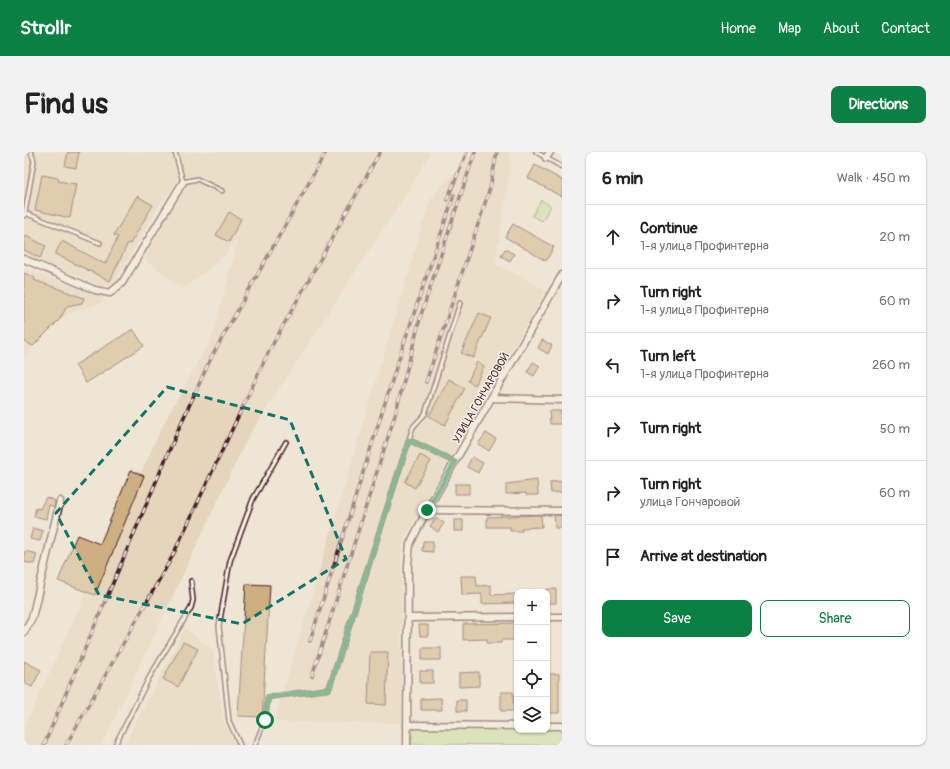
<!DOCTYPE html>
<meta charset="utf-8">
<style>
:root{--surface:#fff;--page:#f2f2f2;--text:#222;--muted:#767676;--line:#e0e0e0;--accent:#0b8043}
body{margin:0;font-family:Pangolin,sans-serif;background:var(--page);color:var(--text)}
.controls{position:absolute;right:12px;bottom:12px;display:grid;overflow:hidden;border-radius:8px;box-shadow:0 1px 3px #0004}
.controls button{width:36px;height:36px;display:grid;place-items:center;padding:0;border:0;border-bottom:1px solid var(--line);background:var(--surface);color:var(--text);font:20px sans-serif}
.stop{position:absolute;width:12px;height:12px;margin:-9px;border:3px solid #0b8043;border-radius:50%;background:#fff}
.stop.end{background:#0b8043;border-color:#fff;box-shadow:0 1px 4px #0008}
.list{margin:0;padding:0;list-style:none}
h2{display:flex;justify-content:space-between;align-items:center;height:52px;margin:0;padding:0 16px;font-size:17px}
h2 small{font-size:13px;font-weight:400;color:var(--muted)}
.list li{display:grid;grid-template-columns:26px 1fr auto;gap:12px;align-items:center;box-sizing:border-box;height:64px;padding:0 16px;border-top:1px solid var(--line)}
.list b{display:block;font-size:15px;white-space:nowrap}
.list p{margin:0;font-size:13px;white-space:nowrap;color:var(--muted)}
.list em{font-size:13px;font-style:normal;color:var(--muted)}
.actions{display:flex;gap:8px;padding:12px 16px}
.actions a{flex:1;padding:9px 0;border:1px solid var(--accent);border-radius:8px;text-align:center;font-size:14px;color:var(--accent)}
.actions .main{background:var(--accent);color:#fff}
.icon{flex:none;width:22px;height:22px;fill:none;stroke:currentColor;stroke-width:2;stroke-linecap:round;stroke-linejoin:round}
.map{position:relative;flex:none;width:538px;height:593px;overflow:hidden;border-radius:8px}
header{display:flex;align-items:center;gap:24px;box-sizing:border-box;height:56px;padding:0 20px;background:var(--accent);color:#fff}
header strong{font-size:19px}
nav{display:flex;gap:22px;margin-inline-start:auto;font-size:14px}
.intro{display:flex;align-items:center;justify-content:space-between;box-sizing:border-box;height:96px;padding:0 24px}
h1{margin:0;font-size:28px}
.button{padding:10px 18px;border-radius:8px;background:var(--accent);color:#fff;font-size:14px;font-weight:700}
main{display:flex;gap:24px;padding:0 24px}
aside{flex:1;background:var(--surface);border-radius:8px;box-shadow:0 1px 3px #0004}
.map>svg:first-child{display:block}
.built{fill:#e5d5bb}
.green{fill:#bfe29c;stroke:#848064}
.building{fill:#ceaf82;stroke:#4a1f2b}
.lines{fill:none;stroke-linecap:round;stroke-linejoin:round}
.lane-casing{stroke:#4a1f2b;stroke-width:6}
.street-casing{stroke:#4a1f2b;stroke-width:9}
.lane{stroke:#f7f3e8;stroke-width:3}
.street{stroke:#f7f3e8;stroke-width:6}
.rail-casing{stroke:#4a1f2b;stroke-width:3.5}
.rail{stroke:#f7f3e8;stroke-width:2;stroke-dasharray:6;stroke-linecap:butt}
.route{stroke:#0b8043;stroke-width:5}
.marked{fill:none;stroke:#0f766e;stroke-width:3;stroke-dasharray:8 5;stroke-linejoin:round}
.labels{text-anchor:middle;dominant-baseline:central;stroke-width:3;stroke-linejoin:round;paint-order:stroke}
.street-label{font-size:11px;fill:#4a1f2b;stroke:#f7f3e8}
</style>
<header>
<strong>Strollr</strong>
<nav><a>Home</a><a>Map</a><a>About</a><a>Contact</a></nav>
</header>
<div class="intro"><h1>Find us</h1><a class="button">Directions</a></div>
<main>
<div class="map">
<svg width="538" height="593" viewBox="0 0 538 593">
<rect width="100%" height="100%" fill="#efe5d4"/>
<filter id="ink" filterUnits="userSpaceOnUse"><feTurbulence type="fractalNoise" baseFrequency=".025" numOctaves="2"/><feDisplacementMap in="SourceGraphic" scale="8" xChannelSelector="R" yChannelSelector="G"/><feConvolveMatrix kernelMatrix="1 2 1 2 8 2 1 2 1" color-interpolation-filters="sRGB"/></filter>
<g filter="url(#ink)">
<g class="built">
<polygon points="0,0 407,0 389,31 224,285 78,593 0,593 0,576 139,273 190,181 214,86 198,106 158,138 156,134 120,107 161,34 153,29 134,55 90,131 78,134 0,102"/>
<polygon points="449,0 484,0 487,11 471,112 522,138 381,385 377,401 378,571 250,570 406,48"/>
<polygon points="0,117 80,144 78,151 43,162 0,204"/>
<polygon points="161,476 189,499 199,569 213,593 100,593"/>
</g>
<g class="green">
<polygon points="517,48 527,54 518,69 508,64"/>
<polygon points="402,575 493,575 493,578 538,576 538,593 387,592 389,577"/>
</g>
<g class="building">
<polygon points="44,0 55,0 52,16 41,14"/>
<polygon points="511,13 538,28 538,45 504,26"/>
<polygon points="18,23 35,26 34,29 52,32 46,66 11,58"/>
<polygon points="113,44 129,53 106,92 104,91 86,129 31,102 38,89 81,112 94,85 90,83"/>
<polygon points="205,60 217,67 205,90 192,83"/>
<polygon points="489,72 530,95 522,109 481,85"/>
<polygon points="0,83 22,94 16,106 0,98"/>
<polygon points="481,97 490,102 486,109 477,104"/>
<polygon points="0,121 11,126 10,128 60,146 58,151 43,154 36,167 9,194 0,189"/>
<polygon points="455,161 467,166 449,206 437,201"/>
<polygon points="109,177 120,194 62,231 51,213"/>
<polygon points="518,188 528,193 524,202 514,196"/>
<polygon points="453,210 460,214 451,233 444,229"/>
<polygon points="509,210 516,214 510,224 503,220"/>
<polygon points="425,227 441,236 421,273 405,264"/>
<polygon points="525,259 537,259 537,272 526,272"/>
<polygon points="462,281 472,287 465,299 454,292"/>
<polygon points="396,303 407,309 391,336 381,330"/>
<polygon points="448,305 459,311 454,321 443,315"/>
<polygon points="107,318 120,324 71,443 34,429 53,383 76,392"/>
<polygon points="513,328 514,343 502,343 502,341 482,342 482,332"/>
<polygon points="538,329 538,340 527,341 526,330"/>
<rect x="431" y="332" width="14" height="10"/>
<polygon points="22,345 31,349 30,355 25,353 22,367 10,364 12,356 16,357"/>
<polygon points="517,363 518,375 498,376 498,379 486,379 486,375 463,375 463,365"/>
<polygon points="530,363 538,364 538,376 531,376"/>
<polygon points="412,366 420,371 414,380 406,374"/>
<rect x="430" y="368" width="9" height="11"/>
<polygon points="9,376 19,379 16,389 6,387"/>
<polygon points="399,389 409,389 409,400 398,399"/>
<polygon points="1,399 13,402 10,412 0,410"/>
<polygon points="437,424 452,424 453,434 467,433 467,443 491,442 491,451 458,452 458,442 438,443"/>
<polygon points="222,432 246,433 238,565 214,564"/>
<rect x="523" y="437" width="9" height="14"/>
<polygon points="493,471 493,488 477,488 477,491 463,491 463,487 439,488 439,472"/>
<polygon points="395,473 404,473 404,484 396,484"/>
<polygon points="159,490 174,497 154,535 139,527"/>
<rect x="398" y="496" width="19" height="12"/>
<polygon points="346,500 364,500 362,553 344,552"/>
<polygon points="0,509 17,518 8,535 0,531"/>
<rect x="396" y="519" width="13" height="12"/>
<polygon points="455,520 455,534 435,535 435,521"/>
<rect x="525" y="522" width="10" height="39"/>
<polygon points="477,540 489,540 490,559 477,559"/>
<polygon points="417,546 418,558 397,558 397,547"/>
<rect x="433" y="548" width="9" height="11"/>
</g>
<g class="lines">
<g class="lane-casing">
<g id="lane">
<polyline points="151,0 159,30 173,27 198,39"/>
<polyline points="512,0 538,15"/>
<polyline points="1,61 10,9 7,0"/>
<polyline points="0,64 1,61 76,91"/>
<polyline points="385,288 431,310"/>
<polyline points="91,593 125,526 167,456 169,448 167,429"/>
<polyline points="216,593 205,569 195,474 206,409 229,347 262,290"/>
<polyline points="231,593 241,568 244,545 305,537 389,275 401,262 436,151"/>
</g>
</g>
<g class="street-casing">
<g id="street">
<polyline points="522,6 526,0"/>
<polyline points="0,107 71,138 86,141 98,131 159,30"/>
<polyline points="468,246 538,248"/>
<polyline points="403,358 538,359"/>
<polyline points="523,465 538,465"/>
<polyline points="385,466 493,465"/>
<polyline points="0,480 8,466 36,349"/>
<polyline points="383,573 493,574"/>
<polyline points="523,574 538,574"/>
<polyline points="383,593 384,413 386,392 403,358 538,123"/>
</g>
</g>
<use href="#lane" class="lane"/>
<use href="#street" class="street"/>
<g class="rail-casing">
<g id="rail">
<polyline points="423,48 443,0"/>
<polyline points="402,230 466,36 473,0"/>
<polyline points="286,489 377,200 430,43"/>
<polyline points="288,524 371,263 397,163 451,0"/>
<polyline points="20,593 154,278 187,206 302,0"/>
<polyline points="42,593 148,405 245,199 356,0"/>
</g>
</g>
<use href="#rail" class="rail"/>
</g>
</g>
<g class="lines" filter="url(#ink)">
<polyline class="route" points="241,568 244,545 305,537 385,288 431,310 403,358"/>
</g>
<path d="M0 0H538V593H0ZM143 235 266 268 322 407 218 472 75 443 32 361Z" fill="#efe5d4" fill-opacity=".55" fill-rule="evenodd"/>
<path class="marked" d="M143 235 266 268 322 407 218 472 75 443 32 361Z"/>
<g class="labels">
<g class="street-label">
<text transform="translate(457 246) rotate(-60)">УЛИЦА ГОНЧАРОВОЙ</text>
</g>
</g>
</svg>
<div class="controls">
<button>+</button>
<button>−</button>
<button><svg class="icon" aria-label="locate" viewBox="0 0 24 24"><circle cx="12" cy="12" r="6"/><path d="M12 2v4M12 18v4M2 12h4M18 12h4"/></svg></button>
<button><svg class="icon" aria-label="layers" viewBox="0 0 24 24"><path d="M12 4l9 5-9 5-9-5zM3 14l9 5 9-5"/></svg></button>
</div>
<div class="stop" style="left:241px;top:568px"></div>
<div class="stop end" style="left:403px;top:358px"></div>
</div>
<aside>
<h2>6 min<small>Walk · 450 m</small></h2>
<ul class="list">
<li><svg class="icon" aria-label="ahead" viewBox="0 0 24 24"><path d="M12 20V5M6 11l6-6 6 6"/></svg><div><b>Continue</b><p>1-я улица Профинтерна</p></div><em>20 m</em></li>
<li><svg class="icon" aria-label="right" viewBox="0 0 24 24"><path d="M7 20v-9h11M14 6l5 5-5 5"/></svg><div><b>Turn right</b><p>1-я улица Профинтерна</p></div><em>60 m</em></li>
<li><svg class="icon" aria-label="left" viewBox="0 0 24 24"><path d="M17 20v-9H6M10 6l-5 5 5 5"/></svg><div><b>Turn left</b><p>1-я улица Профинтерна</p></div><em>260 m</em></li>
<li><svg class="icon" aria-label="right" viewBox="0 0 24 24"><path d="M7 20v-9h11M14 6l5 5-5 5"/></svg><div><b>Turn right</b></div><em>50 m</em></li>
<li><svg class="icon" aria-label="right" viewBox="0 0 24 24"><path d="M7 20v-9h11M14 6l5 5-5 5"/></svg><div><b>Turn right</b><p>улица Гончаровой</p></div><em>60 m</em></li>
<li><svg class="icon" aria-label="arrive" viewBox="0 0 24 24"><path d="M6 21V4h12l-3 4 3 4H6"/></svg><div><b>Arrive at destination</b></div></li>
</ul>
<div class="actions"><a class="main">Save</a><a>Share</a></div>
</aside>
</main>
